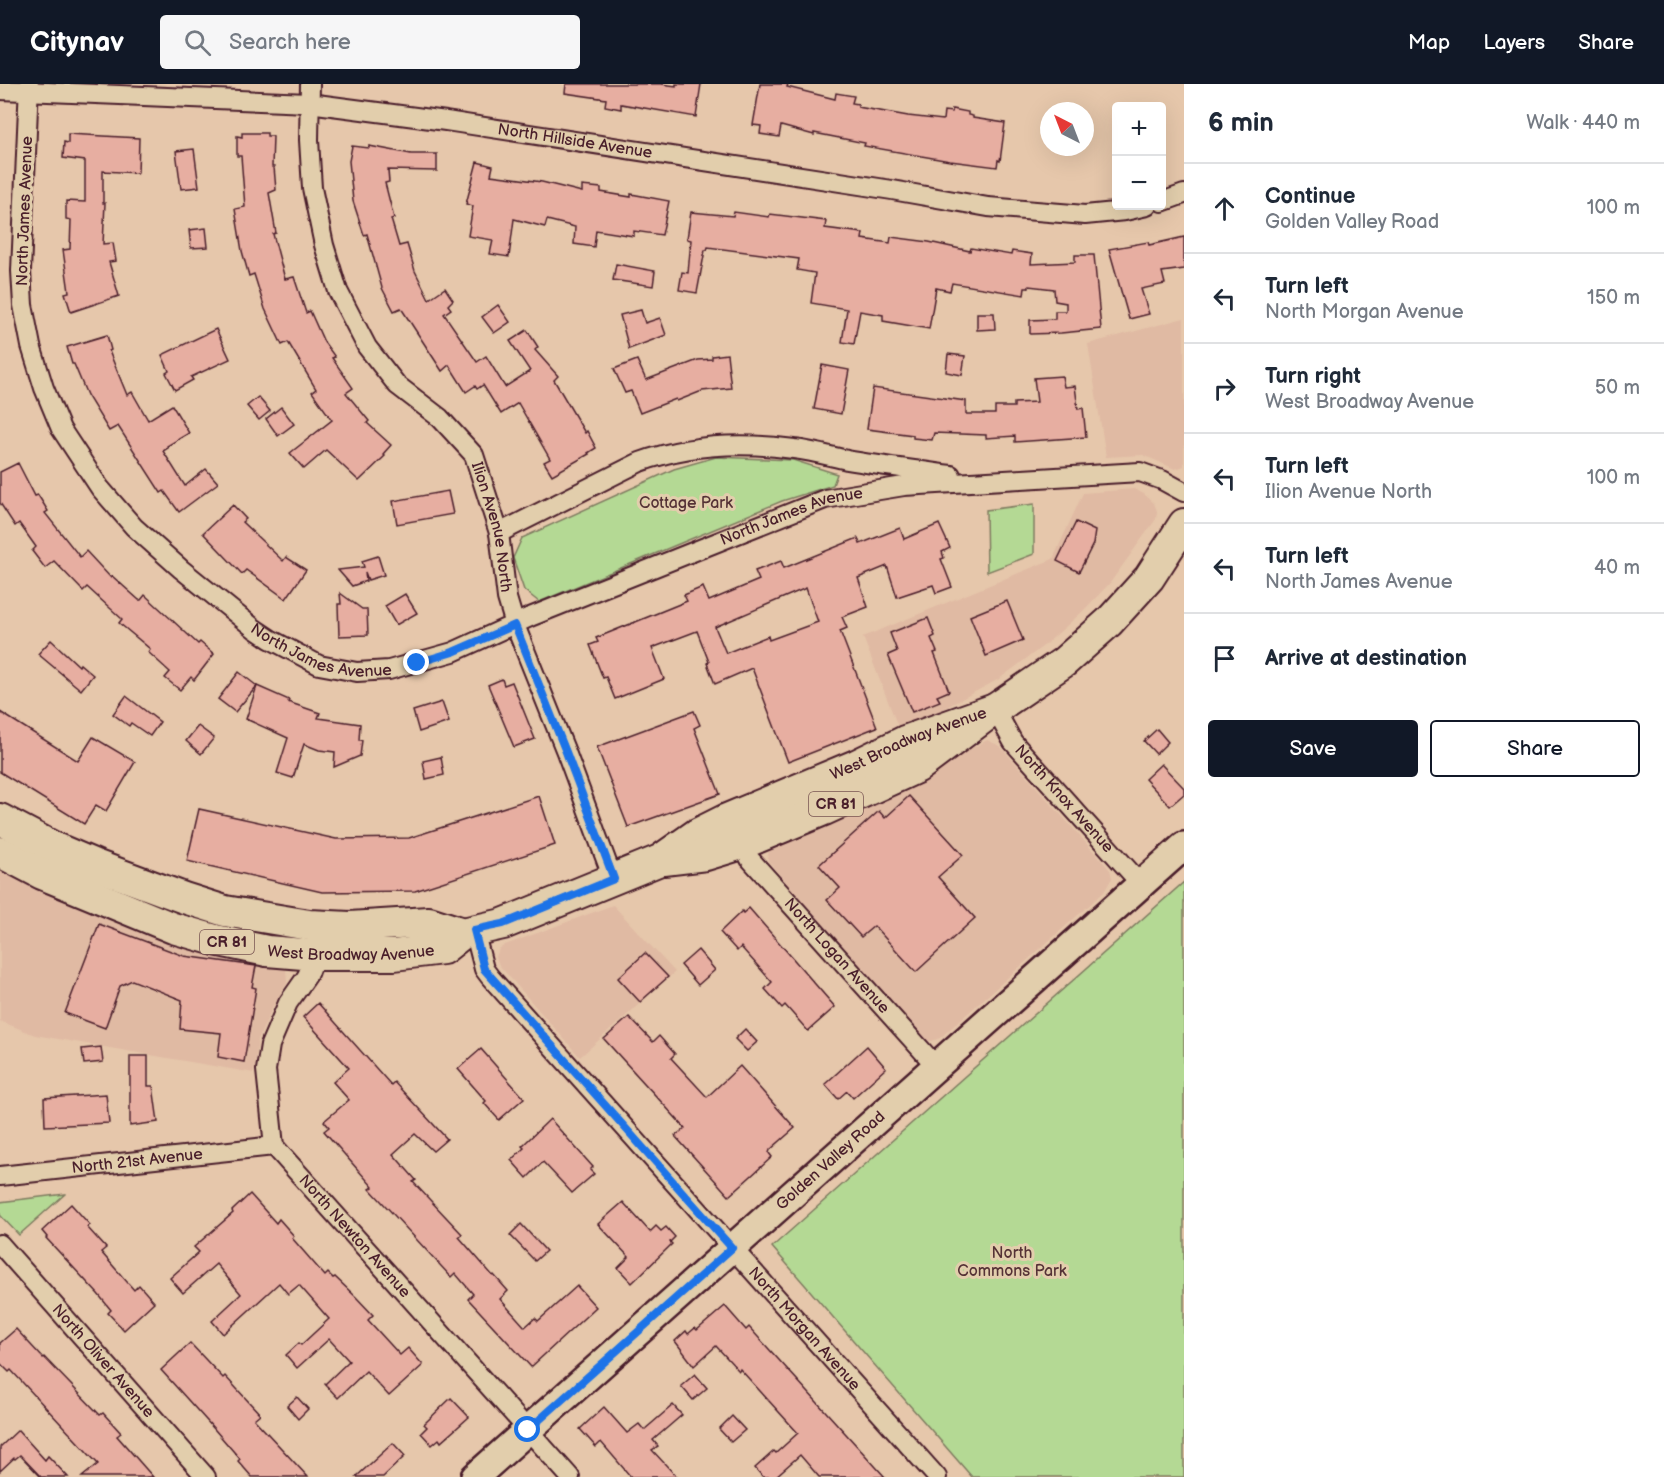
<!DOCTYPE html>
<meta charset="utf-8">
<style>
:root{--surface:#fff;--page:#f6f6f7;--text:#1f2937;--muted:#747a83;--line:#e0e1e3;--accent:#111827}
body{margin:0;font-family:"Balsamiq Sans",sans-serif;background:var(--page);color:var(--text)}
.controls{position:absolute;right:18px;top:18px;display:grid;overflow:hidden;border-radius:6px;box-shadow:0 6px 24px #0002}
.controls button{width:54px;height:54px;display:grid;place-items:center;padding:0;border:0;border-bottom:2px solid var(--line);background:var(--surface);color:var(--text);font:30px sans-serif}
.compass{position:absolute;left:1040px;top:18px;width:54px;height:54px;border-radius:50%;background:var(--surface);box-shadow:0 6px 24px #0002;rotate:318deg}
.stop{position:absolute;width:18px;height:18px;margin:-14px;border:4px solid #1a73e8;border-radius:50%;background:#fff}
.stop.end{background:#1a73e8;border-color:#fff;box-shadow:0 2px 6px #0008}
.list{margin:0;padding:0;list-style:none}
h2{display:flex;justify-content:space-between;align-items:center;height:78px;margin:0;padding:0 24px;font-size:26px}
h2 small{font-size:20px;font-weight:400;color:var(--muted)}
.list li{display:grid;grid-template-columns:39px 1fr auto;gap:18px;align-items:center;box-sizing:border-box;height:90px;padding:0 24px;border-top:2px solid var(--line)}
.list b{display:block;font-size:22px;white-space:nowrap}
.list p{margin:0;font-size:20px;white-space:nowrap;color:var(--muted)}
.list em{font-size:20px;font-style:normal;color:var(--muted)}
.actions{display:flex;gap:12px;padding:18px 24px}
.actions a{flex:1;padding:14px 0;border:2px solid var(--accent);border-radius:6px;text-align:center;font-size:21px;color:var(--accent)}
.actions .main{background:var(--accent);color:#fff}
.icon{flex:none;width:33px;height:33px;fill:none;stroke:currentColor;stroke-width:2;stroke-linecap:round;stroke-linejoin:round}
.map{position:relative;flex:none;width:1184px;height:1393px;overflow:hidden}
header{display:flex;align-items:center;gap:36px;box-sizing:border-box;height:84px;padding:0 30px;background:var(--accent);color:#fff}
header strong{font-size:28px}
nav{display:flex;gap:33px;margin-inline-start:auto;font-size:21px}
.search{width:420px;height:54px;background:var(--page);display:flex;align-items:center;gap:15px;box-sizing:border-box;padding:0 21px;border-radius:6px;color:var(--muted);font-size:22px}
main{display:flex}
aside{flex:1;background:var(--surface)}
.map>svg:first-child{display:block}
.built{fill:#e0baa3}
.green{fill:#b4d994;stroke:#7f7c60;stroke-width:1.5}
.building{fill:#e7aea1;stroke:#4a1f2b;stroke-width:1.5;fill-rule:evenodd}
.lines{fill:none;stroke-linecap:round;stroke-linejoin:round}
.street-casing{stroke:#4a1f2b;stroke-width:22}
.secondary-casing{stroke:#4a1f2b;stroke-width:32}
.primary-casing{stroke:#4a1f2b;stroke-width:34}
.street{stroke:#e2ceac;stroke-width:18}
.secondary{stroke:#e2ceac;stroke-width:27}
.primary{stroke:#e2ceac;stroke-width:30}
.route{stroke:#1a73e8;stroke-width:8}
.labels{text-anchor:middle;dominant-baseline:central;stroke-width:6;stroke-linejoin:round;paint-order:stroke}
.shield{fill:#e2ceac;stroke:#785452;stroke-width:1.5}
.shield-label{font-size:15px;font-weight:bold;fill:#4a1f2b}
.street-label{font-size:16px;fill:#4a1f2b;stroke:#e2ceac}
.park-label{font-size:16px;fill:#553236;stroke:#e2ceac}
</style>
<header>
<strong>Citynav</strong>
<div class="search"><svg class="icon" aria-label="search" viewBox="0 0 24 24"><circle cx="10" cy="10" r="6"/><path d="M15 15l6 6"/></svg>Search here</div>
<nav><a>Map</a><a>Layers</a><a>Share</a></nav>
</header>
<main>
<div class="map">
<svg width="1184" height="1393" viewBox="0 0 1184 1393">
<rect width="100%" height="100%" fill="#e6c7ab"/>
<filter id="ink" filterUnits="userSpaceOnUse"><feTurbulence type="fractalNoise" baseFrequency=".0167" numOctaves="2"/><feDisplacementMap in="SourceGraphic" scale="12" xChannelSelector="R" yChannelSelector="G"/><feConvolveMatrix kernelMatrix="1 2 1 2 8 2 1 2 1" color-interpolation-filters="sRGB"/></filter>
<g filter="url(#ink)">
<g class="built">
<polygon points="1184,234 1184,382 1175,385 1143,371 1106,373 1088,260"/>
<polygon points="1134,405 1144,410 1154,419 1157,427 1156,435 1110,499 1082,528 1046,560 999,595 900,648 863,553 1053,475 1083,409"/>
<polygon points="987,656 1000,662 1110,786 1112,794 1104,808 940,954 932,957 925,957 920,954 768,777 768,771 770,763 915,696"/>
<polygon points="0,781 282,879 286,885 287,899 273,922 258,956 254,989 35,951 0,937"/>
<polygon points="613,821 675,888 580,973 499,881 496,873 499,865 505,861"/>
</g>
<g class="green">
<polygon points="716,373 793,376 837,390 833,401 782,417 539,518 524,506 513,474 522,454 674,385"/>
<polygon points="1034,420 1034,470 987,488 986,426"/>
<polygon points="1184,798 1184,1393 972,1393 772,1163"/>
<polygon points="65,1110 19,1151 0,1131 0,1118"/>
</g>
<g class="building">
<polygon points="566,0 661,0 676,2 676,0 701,0 696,33 621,20 621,25 605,22 606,15 565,9"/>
<polygon points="760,0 788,0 787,3 835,15 836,9 854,12 852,19 858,20 858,23 908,32 943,36 944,27 952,28 952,25 968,28 968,31 973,32 973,34 1005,39 1000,77 998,76 997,83 950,77 864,62 865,59 814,49 814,51 781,42 779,53 760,50 761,42 753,41"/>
<polygon points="242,49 267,49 267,52 273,52 272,83 274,83 276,106 269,109 276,149 273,150 285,195 294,193 306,229 310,227 324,258 335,273 332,274 353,304 346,309 369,337 367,339 391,361 383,370 385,372 359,397 326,366 304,385 290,369 332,336 312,308 316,305 288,258 282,261 265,225 254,190 249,192 242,167 235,125 245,123 241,72 237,72 237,52 242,53"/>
<polygon points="68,50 139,54 138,89 103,87 103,119 105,119 103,160 113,159 116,177 109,178 119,212 71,228 65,209 69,208 63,166 70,165 71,136 66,135 66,117 85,118 85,77 63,74 64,58 68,59"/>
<polygon points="352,62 369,64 369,62 411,70 437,70 437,87 388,86 389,98 385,99 394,134 391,135 399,162 407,160 415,187 429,215 445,204 453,216 448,221 451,225 444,230 477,278 486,272 505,303 530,287 510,257 527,246 538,263 535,266 558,292 554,296 585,349 587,347 596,364 588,369 589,370 552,391 544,378 550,375 518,319 501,330 483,301 477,305 475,302 466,308 449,281 442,287 401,224 394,227 382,204 367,150 364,151 353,117 349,77"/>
<polygon points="194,65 199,103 181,105 176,67"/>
<polygon points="477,78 493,82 491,91 542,98 582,108 582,102 601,104 601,108 631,113 631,110 669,117 662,151 634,147 634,152 596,146 594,163 574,160 575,143 547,136 545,143 514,135 509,173 490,170 493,156 468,152 473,122 466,120"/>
<polygon points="691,128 733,132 734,128 769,133 770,130 826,137 825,144 863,149 862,155 890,159 891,153 929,158 970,167 971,164 1011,171 1012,167 1032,170 1031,180 1075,178 1075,171 1094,171 1101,245 1061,249 1030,250 1030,236 1055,235 1055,227 1066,227 1066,219 1055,217 1054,205 1029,202 1029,204 1025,204 1024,211 952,199 950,207 936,204 929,245 883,237 883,231 860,227 854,260 842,258 847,225 811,219 815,189 797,186 799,175 708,163 707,166 705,166 697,209 679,206 682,188 688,189 691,156 687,155"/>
<polygon points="206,144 208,163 191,164 189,146"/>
<polygon points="1184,153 1184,185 1162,188 1165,200 1141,205 1149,230 1129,235 1109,165 1148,158 1149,161"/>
<polygon points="616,180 655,187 653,202 613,196"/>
<polygon points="498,221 510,238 494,249 482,233"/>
<polygon points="641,226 645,239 660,234 666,251 629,265 620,231"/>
<polygon points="977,229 994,229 995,245 977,246"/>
<polygon points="216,245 230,275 191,293 193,296 175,306 166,289 169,287 162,271"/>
<polygon points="107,251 111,266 109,267 127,311 132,308 148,336 172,321 189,349 167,362 168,364 163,367 185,402 206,385 218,399 179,428 164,407 161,409 118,342 109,347 87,311 74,280 72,280 67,263"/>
<polygon points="727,270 731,304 702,307 677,317 676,315 640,329 631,307 625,309 614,285 637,276 646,296 698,276 712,275 712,272"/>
<polygon points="948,270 965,272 962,291 946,288"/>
<polygon points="822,281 849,286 841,330 814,325"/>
<polygon points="1062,292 1064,303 1075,302 1078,325 1083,324 1086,353 1015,358 1015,352 986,354 986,351 934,349 932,356 913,354 913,351 867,345 873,304 966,317 966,330 995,330 995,323 1014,323 1014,319 1037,318 1034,294"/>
<polygon points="258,313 270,327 259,336 247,322"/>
<polygon points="281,323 294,340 278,352 266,335"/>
<polygon points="18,379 35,412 38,411 48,427 45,429 80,473 86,467 111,494 112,492 139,516 141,516 145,511 198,560 200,558 214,570 194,596 191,593 180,606 165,594 170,588 148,568 150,565 119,539 122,535 87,503 83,507 54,477 45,484 32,467 36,463 19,439 15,442 0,419 0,388"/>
<polygon points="448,407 453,430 397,440 393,417"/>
<polygon points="233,421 246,435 242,438 283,477 286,473 306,486 286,515 246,486 242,490 203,449"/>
<polygon points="1076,438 1095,447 1093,460 1079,488 1057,477"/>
<path d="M939 440 950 464 942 468 944 474 941 475 952 503 936 509 933 501 897 513 887 482 858 494 868 523 842 533 847 544 840 547 877 643 788 678 752 584 715 600 707 579 709 578 697 547 652 564 664 595 615 615 606 593 603 594 590 561 598 558 596 554 687 517 684 511 703 503 709 517 759 496 755 487 781 477 784 484 858 454 860 460 900 444 904 455ZM806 504 818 538 769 556 768 552 726 569 715 543Z"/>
<polygon points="378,472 384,491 368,496 365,488 366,497 352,502 338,486 364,483 362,477"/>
<polygon points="340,509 362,525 367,525 368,551 339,552 338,520 341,520"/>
<polygon points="405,510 417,529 396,541 385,522"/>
<polygon points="1007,517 1023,556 986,572 970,532"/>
<polygon points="928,534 935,552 931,554 937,568 934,569 949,607 937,612 940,617 912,628 888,571 897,567 890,549"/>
<polygon points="51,556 79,582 80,580 93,591 81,606 38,570"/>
<polygon points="239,588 257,602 235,628 218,615"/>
<polygon points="502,595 504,601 512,598 535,655 514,663 488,601"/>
<polygon points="257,602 289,616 288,618 320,629 318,634 360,640 359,656 362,656 360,672 334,683 335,668 319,666 304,660 293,694 277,689 288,654 246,635"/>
<polygon points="126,612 160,638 150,652 131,639 129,642 113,630"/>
<polygon points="442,618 449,638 419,648 413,627"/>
<polygon points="694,627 700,641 694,644 720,710 628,743 597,663"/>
<polygon points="0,628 78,677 93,653 135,678 106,727 96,721 84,740 0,688"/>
<polygon points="198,642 214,654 201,670 186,657"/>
<polygon points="1157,645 1168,658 1156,670 1144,657"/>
<polygon points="441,673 444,691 426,695 423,677"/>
<polygon points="1161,680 1184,704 1184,710 1170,722 1145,695"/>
<polygon points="539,712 555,761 415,807 322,808 187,777 199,725 336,755 409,754"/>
<polygon points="909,712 963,771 938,793 975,834 916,888 874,842 861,853 827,816 840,804 819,781 879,727 885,734"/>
<polygon points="749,824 835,923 808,947 785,921 782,924 765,905 772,898 741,863 737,867 720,848 742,827 743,829"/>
<polygon points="99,840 184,872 256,882 252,903 256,904 244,978 218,973 221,949 180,945 182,916 132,896 120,902 105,944 65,929"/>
<polygon points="698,866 715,886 698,901 681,881"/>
<polygon points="645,869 668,893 640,918 618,894"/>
<polygon points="318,919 391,1001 394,998 447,1055 433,1067 415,1050 393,1070 416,1096 413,1098 462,1150 459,1153 493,1192 494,1191 508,1207 500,1215 525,1243 535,1234 538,1237 577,1202 596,1223 531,1283 468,1215 473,1210 455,1189 451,1193 370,1105 373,1103 324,1047 329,1043 324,1037 349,1016 333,998 349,984 303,933"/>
<polygon points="629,933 653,958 659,952 675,970 671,974 707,1013 740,982 795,1044 770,1066 769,1069 772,1073 729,1112 675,1052 685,1044 604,955"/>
<polygon points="745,945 757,958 747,967 735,955"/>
<polygon points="867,962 886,984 853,1014 847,1007 838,1015 825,1000"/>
<polygon points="101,963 103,978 84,980 82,965"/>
<polygon points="481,965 524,1014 499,1036 484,1019 486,1017 458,985"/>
<polygon points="130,972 148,972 148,1002 153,1002 158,1038 130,1042"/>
<polygon points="106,1010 109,1039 45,1042 44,1014"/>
<polygon points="550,1035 593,1083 590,1086 594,1090 572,1109 543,1078 527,1094 511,1076 524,1064 522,1062"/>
<polygon points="250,1110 276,1139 279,1135 294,1152 292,1154 325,1192 328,1189 333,1194 335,1193 356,1213 373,1231 368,1236 400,1271 408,1264 423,1281 389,1312 366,1287 338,1314 325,1300 349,1277 329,1255 297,1284 286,1271 299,1259 301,1261 329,1235 299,1201 288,1210 279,1199 223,1250 212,1237 241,1210 216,1180 183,1209 170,1194 199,1168 194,1163 233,1129 232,1127"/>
<polygon points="623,1118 650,1148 656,1142 661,1147 666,1143 675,1153 670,1158 672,1160 632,1199 618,1184 629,1173 598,1140"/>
<polygon points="71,1120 90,1141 87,1143 106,1164 101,1168 134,1206 139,1201 154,1218 124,1246 108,1229 111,1226 98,1210 46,1154 47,1153 42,1147"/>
<polygon points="521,1140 546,1167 535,1177 510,1151"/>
<polygon points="725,1222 746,1246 749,1243 885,1393 819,1393 800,1371 775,1393 763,1393 755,1384 774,1367 776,1369 798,1349 740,1285 739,1287 716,1262 694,1282 675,1257 686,1247 688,1250 695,1244 697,1246"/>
<polygon points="16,1245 43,1274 44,1273 100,1331 103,1329 121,1349 117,1352 153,1393 82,1393 98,1380 11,1286 9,1288 0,1279 0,1259"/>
<polygon points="190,1259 223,1294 225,1292 260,1330 254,1335 308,1393 252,1393 238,1377 240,1375 215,1346 161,1286"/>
<polygon points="695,1290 707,1304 693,1316 681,1302"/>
<polygon points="297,1313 308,1325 298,1335 287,1322"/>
<polygon points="451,1314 469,1333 441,1358 439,1355 432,1361 421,1349 427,1343 424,1340"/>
<polygon points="673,1321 682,1331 653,1356 658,1362 652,1366 677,1393 631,1393 601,1358 596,1363 580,1345 604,1323 627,1349 639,1340 644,1346"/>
<polygon points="732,1332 745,1346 731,1358 719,1345"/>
<polygon points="18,1346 45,1376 48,1372 68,1393 41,1393 20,1371 15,1375 14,1374 0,1387 0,1363"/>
<polygon points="393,1359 405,1372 383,1393 356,1393"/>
</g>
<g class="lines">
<g class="street-casing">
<g id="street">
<path id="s1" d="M29 0 21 187 23 221 31 262 44 304 61 345 100 404 134 443 181 485 255 545 270 555 319 581 357 588 389 586 453 568 530 533 825 415 904 402 1140 388 1162 396 1184 408"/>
<path id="s2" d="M310 0 309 56 312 104 324 161 338 207 367 263 397 301 440 334 474 371 499 449 507 514 515 541 566 668 613 795"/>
<path id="s3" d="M0 6 309 19 446 37 892 106 988 123 1085 131 1125 127 1147 122"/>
<polyline points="1162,118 1184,110"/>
<path d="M499 449 640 378C689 360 743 358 794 365 812 367 829 372 847 376 882 382 917 386 951 391"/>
<path id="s4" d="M995 625 1013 658 1141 800"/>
<path id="s5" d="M742 760 750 775 936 982"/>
<path id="s6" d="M474 846 484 885 490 893 937 1393"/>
<path id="s7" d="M315 871 307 892 288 919 270 961 266 986 274 1062 570 1393"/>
<path id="s8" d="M0 1092 274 1062"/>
<path id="s9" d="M0 1160 206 1393"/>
</g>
</g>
<g class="secondary-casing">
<g id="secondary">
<path id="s10" d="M475 1393 1184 762"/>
</g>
</g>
<g class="primary-casing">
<g id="primary">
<polyline points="0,735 55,764 95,781 184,814 225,827 309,841 350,843 429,838 463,849"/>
<path id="s11" d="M0 768 42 790 173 844 215 856 267 867 315 871H394L443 865 463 849 503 840 660 776 697 750 727 735 856 681 905 657 995 625"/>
<polyline points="664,776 706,771 742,760 824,726 918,683 995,625 1064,578 1109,538 1149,494 1184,440"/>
</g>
</g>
<use href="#street" class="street"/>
<use href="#secondary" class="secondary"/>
<use href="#primary" class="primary"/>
</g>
</g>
<g class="lines" filter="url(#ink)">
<polyline class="route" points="417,579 453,568 515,541 566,668 614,795 503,840 474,846 484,885 732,1164 528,1346"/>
</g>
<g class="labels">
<g class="shield">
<rect x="809" y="708" width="54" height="24" rx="4.5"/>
<rect x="200" y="846" width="54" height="24" rx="4.5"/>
</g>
<g class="shield-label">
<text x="836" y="720">CR 81</text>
<text x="227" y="858">CR 81</text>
</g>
<g class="street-label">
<text stroke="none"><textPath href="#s3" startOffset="578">North Hillside Avenue</textPath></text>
<text transform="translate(25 127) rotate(-88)">North James Avenue</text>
<text stroke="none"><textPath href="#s1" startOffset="1208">North James Avenue</textPath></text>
<text stroke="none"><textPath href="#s2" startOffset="501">Ilion Avenue North</textPath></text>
<text stroke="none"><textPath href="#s1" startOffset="704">North James Avenue</textPath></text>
<text stroke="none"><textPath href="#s11" startOffset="974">West Broadway Avenue</textPath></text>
<text stroke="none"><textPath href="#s4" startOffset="114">North Knox Avenue</textPath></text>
<text stroke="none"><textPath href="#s11" startOffset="370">West Broadway Avenue</textPath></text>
<text stroke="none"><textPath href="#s5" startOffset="147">North Logan Avenue</textPath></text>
<text stroke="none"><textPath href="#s8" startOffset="138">North 21st Avenue</textPath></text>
<text stroke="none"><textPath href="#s10" startOffset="476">Golden Valley Road</textPath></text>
<text stroke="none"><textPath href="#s7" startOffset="324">North Newton Avenue</textPath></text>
<text stroke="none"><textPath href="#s6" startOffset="522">North Morgan Avenue</textPath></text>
<text stroke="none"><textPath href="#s9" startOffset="156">North Oliver Avenue</textPath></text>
</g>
<g class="park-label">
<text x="686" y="419">Cottage Park</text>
<text x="1012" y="1169">North<tspan x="1012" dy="18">Commons Park</tspan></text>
</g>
</g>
</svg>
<div class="controls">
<button>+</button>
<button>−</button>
</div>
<svg class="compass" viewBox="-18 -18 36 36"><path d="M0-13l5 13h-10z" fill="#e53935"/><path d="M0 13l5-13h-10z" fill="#747a83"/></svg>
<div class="stop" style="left:528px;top:1346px"></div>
<div class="stop end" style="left:417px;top:579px"></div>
</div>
<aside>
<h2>6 min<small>Walk · 440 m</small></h2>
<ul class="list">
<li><svg class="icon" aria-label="ahead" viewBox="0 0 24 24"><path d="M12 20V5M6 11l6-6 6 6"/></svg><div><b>Continue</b><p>Golden Valley Road</p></div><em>100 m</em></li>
<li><svg class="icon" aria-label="left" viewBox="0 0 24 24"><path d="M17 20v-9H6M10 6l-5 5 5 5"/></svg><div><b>Turn left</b><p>North Morgan Avenue</p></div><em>150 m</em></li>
<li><svg class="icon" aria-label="right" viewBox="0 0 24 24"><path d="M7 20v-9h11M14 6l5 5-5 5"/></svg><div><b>Turn right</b><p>West Broadway Avenue</p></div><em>50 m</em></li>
<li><svg class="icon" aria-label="left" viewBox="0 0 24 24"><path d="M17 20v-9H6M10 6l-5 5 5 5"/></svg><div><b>Turn left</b><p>Ilion Avenue North</p></div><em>100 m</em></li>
<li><svg class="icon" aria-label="left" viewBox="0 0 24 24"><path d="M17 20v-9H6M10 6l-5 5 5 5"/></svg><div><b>Turn left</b><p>North James Avenue</p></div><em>40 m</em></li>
<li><svg class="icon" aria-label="arrive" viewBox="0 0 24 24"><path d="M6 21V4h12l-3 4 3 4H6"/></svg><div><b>Arrive at destination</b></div></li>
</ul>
<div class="actions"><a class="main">Save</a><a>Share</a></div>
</aside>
</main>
